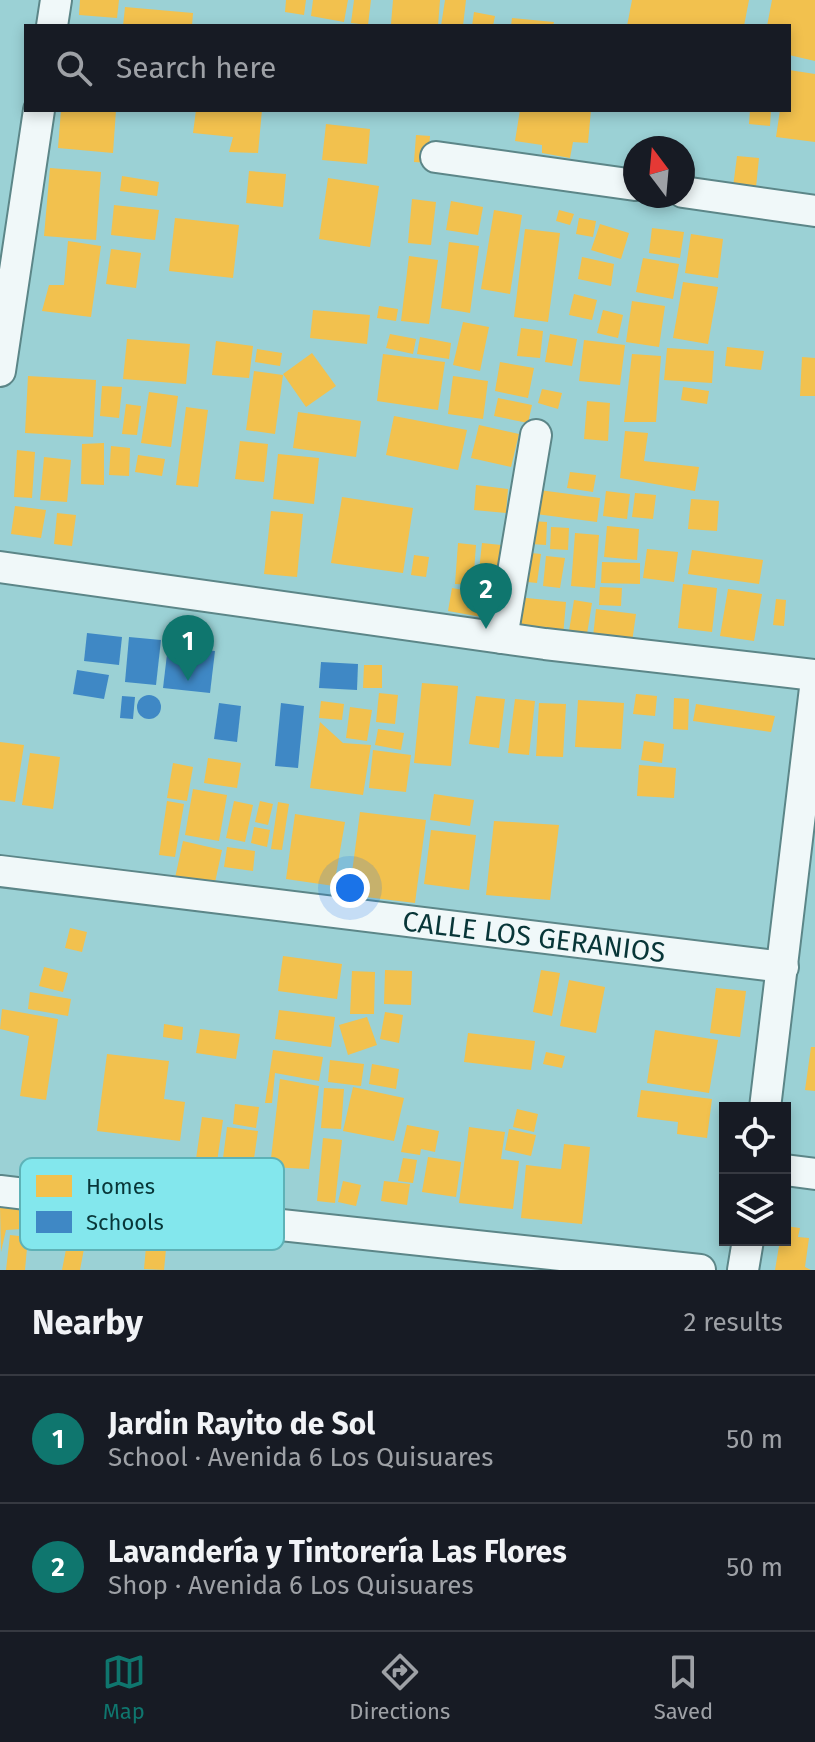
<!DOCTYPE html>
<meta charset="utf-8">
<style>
:root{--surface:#171b24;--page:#242831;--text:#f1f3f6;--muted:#9ea1a6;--line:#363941;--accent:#0f766e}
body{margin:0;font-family:"Fira Sans",sans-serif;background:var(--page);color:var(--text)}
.controls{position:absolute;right:24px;bottom:24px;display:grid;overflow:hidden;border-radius:0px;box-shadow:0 4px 12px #0003}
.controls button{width:72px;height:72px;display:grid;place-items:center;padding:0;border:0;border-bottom:2px solid var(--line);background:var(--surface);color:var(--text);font:40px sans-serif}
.compass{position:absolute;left:623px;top:136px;width:72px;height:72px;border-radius:50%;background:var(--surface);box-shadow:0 4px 12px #0003;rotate:344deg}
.you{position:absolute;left:350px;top:888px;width:28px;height:28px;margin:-20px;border:6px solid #fff;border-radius:50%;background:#1a73e8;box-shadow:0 0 0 12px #1a73e833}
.badge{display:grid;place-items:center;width:52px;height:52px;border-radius:50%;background:var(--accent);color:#fff;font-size:26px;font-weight:700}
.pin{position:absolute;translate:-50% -66px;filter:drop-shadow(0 2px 4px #0008)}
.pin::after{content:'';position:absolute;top:42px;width:28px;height:24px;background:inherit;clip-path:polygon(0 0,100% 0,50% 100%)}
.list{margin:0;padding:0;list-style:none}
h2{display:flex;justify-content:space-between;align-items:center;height:104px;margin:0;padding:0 32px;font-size:34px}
h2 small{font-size:26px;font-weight:400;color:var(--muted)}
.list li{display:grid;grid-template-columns:52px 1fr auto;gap:24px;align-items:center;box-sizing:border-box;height:128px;padding:0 32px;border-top:2px solid var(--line)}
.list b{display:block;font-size:30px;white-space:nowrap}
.list p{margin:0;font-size:26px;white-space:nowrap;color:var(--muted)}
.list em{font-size:26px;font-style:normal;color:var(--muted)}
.icon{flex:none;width:44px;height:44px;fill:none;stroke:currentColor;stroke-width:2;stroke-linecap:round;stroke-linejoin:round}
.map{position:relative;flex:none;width:815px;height:1270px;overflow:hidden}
.search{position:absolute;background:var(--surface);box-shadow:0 4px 12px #0003;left:24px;right:24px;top:24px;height:88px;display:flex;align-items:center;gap:20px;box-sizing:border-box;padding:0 28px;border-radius:0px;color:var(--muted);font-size:30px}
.sheet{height:360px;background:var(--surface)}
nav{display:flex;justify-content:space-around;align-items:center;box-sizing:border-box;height:112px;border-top:2px solid var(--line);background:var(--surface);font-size:22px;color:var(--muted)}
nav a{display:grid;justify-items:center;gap:4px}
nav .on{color:var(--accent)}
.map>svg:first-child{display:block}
.homes{fill:#f2c14e}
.schools{fill:#3f88c5}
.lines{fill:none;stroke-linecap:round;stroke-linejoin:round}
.minor-casing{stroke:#5c8688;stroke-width:34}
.minor{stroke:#f0f8f9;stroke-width:30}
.labels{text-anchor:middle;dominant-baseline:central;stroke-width:8;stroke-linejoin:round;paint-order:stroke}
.street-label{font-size:28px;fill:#083638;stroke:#83e7ed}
.key{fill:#83e7ed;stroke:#5eb2b7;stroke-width:2}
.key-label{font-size:22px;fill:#083638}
</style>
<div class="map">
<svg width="815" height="1270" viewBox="0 0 815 1270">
<rect width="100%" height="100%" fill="#9bd1d5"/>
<g class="homes">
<polygon points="80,0 119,0 117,18 79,15"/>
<polygon points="286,0 306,0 304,15 285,12"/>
<polygon points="313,0 348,0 344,22 311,16"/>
<polygon points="354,0 371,0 368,25 351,23"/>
<polygon points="393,0 440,0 438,26 391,24"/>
<polygon points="445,0 466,0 463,26 441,26"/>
<polygon points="632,0 749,0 744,26 627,26"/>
<polygon points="772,0 815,0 815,61 789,55 789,26 767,26"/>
<polygon points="125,7 193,13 192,26 123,26"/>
<polygon points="474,12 495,16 493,26 472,26"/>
<polygon points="512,18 554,22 553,26 511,26"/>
<polygon points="789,70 815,74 815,142 776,137 780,110 789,110"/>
<polygon points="61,110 116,110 113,153 58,148"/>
<polygon points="196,110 262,110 258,153 229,152 233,137 193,133"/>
<polygon points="520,110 591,110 588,143 573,142 570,158 542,153 542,145 515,141"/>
<polygon points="750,110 771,110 770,126 749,124"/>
<polygon points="326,124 370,129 367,164 322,160"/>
<polygon points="416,135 430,136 428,163 414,162"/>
<polygon points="737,156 759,158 755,197 732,195"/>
<polygon points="50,168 101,172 96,240 44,236"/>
<polygon points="249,171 286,174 283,207 246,203"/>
<polygon points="122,176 159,182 157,196 120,191"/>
<polygon points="328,178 379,186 370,247 319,239"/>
<polygon points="412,199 436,202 431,245 408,243"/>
<polygon points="451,201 483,207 478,235 446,230"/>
<polygon points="114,205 159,210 155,240 111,235"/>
<polygon points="494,210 522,215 510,294 481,289"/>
<polygon points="559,210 574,214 570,225 556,221"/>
<polygon points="175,218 239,225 233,278 169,271"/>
<polygon points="579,218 596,221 593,237 576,234"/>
<polygon points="600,224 629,233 621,259 591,250"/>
<polygon points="652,228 684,232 680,258 649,253"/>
<polygon points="525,229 560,233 548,322 514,317"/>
<polygon points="691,234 723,239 718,278 685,273"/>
<polygon points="68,241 101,246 91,317 42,311 49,285 64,285"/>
<polygon points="449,242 479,246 470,313 441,308"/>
<polygon points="111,249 141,253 136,288 106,284"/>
<polygon points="409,256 438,260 429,324 401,321"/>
<polygon points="582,257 614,264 611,286 578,279"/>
<polygon points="643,258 679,264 673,299 636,292"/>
<polygon points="683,282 718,287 708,344 673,338"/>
<polygon points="574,294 597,300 592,320 569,315"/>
<polygon points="632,301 665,306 659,347 626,342"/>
<polygon points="379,306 398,309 396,321 377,318"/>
<polygon points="313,310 370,315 367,344 310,338"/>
<polygon points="603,310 623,315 618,338 597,333"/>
<polygon points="463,322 489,327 480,371 453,365"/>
<polygon points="521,328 543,331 540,358 517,356"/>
<polygon points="390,334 416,339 413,354 386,348"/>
<polygon points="550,334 577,339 572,366 545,362"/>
<polygon points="420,337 451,343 449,359 417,354"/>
<polygon points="127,339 190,344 186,384 123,379"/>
<polygon points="584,340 625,345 620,385 579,381"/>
<polygon points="216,341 253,346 249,378 212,375"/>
<polygon points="727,347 764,351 761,370 725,366"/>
<polygon points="667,348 714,351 712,383 664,380"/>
<polygon points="257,349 282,353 280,366 255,362"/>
<polygon points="312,353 336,386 306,407 283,374"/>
<polygon points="383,354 445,362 438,410 377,401"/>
<polygon points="632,354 661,356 656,422 624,422"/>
<polygon points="802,357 815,358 815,396 800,396"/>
<polygon points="500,362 534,368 528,398 495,391"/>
<polygon points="254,371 283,375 275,434 246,430"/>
<polygon points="28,376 96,380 93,437 25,433"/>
<polygon points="453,376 488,381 483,419 448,414"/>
<polygon points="102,386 122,387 119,418 100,416"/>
<polygon points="683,387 709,391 707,404 681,400"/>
<polygon points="542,389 562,393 558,409 538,403"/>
<polygon points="149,392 178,396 171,447 141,443"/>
<polygon points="498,398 532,405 528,423 494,416"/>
<polygon points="587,401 610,403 608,441 584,439"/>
<polygon points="126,404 141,406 137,435 122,434"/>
<polygon points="186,407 208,410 198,487 176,485"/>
<polygon points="298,412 361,421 356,457 293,448"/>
<polygon points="394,416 467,430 458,470 386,455"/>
<polygon points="479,425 519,434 511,467 471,458"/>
<polygon points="625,431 648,433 644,461 699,467 695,491 620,478"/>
<polygon points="240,441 268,444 264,482 235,479"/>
<polygon points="104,443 104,485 81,484 82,444"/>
<polygon points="111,446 130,448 129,476 109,475"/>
<polygon points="17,450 35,452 32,498 14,497"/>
<polygon points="278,454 319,458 314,504 273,499"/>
<polygon points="138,455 165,459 162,476 135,472"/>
<polygon points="44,457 71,460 67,502 40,500"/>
<polygon points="570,472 596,475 593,492 567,488"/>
<polygon points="476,485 508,489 506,513 474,510"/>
<polygon points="539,490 600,498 597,522 536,514"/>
<polygon points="606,491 630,494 627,519 603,516"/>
<polygon points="635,493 656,495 653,519 632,517"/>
<polygon points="342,497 413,508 403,573 331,563"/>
<polygon points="691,499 719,501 717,531 688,529"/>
<polygon points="15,506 46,510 41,538 11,534"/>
<polygon points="271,511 303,514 297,577 264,574"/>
<polygon points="57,513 76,515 72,546 54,544"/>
<polygon points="532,521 547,522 546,545 531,544"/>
<polygon points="607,526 639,529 637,560 604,557"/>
<polygon points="551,527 569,528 568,550 550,549"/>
<polygon points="575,533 599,535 595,588 571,586"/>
<polygon points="458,543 476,545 473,585 455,584"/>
<polygon points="482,543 501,545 496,591 477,589"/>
<polygon points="647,549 678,552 674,582 643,578"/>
<polygon points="692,550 763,560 759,584 688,574"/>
<polygon points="522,552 541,554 537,583 518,581"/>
<polygon points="414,555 429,557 426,577 411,575"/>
<polygon points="546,556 565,558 560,588 543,586"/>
<polygon points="602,562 640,563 640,584 601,583"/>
<polygon points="683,584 717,588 712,632 678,628"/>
<polygon points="600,587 622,588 621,606 599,605"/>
<polygon points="452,588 497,596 493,619 448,611"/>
<polygon points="728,589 762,594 754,641 720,636"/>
<polygon points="517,597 566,602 563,636 514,632"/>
<polygon points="776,599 786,600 784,626 773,625"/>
<polygon points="574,600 592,603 587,634 569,631"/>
<polygon points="596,609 636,614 632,642 593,637"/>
<polygon points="364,665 382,665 382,688 363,688"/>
<polygon points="422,683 458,686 451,766 414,763"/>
<polygon points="379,693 398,695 395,724 376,722"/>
<polygon points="636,694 657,696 655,716 633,714"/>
<polygon points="476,696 505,699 499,748 469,744"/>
<polygon points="674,698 689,699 688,730 673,729"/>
<polygon points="515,699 535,701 529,755 508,753"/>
<polygon points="578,700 624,703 621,749 575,747"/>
<polygon points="321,701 344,704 342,720 319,718"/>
<polygon points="539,703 566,704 563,757 536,756"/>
<polygon points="696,704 775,716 771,732 693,721"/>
<polygon points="350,707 372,710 367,741 346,738"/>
<polygon points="320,722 343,743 371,745 363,795 310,788"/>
<polygon points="378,729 404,733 401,750 375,745"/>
<polygon points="644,741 664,744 662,763 641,760"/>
<polygon points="0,742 24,745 15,802 0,800"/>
<polygon points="373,750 411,755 406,792 369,788"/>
<polygon points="30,753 60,757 53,809 22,805"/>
<polygon points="208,758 241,763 237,788 204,783"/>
<polygon points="173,763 193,767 187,801 167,798"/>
<polygon points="639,765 676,768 674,798 637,796"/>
<polygon points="193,789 227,795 219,841 185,835"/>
<polygon points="434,794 474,800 470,826 430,820"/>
<polygon points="167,801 184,804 175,857 159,855"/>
<polygon points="234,801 253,805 245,842 226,838"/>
<polygon points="260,801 273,804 268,825 255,822"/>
<polygon points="278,802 289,804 282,850 271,849"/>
<polygon points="360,812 426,820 415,903 349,895"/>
<polygon points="295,814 345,822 334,886 286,879"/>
<polygon points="494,821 559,825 550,900 486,895"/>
<polygon points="254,827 270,830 267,847 251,843"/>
<polygon points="431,830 476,835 469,890 424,884"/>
<polygon points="183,841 222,850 214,887 175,878"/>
<polygon points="227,847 255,851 253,871 224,867"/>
<polygon points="70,928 87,932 82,952 65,948"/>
<polygon points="283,956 342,964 337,999 278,991"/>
<polygon points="44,967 68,973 63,992 39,986"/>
<polygon points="385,970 412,971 411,1005 384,1004"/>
<polygon points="541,970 560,973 552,1016 533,1012"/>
<polygon points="352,971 375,972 374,1014 350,1014"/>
<polygon points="569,980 605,987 596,1033 560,1026"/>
<polygon points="716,988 746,991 740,1037 710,1033"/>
<polygon points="30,992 71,999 68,1016 28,1009"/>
<polygon points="2,1009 58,1019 46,1100 20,1096 29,1036 0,1029"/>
<polygon points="279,1010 335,1017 331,1047 275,1039"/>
<polygon points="385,1012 403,1015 399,1043 380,1039"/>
<polygon points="367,1017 377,1045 348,1055 339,1025"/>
<polygon points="164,1024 183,1027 182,1040 163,1037"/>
<polygon points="200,1029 240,1034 236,1059 196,1053"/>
<polygon points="655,1030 718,1040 709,1093 647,1083"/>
<polygon points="468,1033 535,1041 531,1070 464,1062"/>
<polygon points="811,1047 815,1047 815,1091 805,1090"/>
<polygon points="273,1050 323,1057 319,1081 275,1073 272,1103 265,1103"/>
<polygon points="546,1052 565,1056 562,1068 543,1064"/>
<polygon points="107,1054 169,1061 164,1099 185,1102 180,1141 97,1131"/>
<polygon points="330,1060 364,1064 361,1086 328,1082"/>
<polygon points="372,1064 399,1069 396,1089 369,1084"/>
<polygon points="280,1079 319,1086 309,1169 270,1167"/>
<polygon points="353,1087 404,1098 394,1141 343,1131"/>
<polygon points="324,1088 344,1089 341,1129 321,1128"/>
<polygon points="641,1090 712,1099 707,1138 677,1134 678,1122 637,1117"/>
<polygon points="235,1104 259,1107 256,1128 233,1124"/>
<polygon points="517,1109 538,1114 534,1132 513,1127"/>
<polygon points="202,1117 223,1120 215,1176 194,1173"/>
<polygon points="407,1125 439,1131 435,1152 421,1149 420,1155 401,1152"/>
<polygon points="227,1127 258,1131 250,1186 220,1182"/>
<polygon points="469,1127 505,1132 501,1159 519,1161 513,1209 459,1203"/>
<polygon points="509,1129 536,1135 531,1156 505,1150"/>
<polygon points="323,1138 342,1140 335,1203 317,1201"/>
<polygon points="564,1144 590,1147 582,1224 521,1218 526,1165 561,1169"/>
<polygon points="428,1157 461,1162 456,1197 422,1192"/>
<polygon points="403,1158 417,1160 413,1183 398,1181"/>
<polygon points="343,1181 361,1185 356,1206 338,1202"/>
<polygon points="384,1181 410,1184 407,1205 381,1201"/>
<polygon points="0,1206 25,1209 22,1229 6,1230 1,1252"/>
<polygon points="785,1226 800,1228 798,1237 809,1238 805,1267 811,1270 775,1270 780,1240 785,1240"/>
<polygon points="69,1234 86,1238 80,1270 62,1270"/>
<polygon points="10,1235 28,1237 25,1270 6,1270"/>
<polygon points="146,1247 166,1249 164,1270 144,1269"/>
</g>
<g class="schools">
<polygon points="87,633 122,637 119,665 84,661"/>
<polygon points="129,637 161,640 156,685 125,682"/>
<polygon points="168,646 215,651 210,693 163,688"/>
<polygon points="321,662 358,664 357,690 319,688"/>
<polygon points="77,670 109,675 104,699 73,694"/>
<circle cx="149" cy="707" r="12"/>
<polygon points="122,696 135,697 133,719 120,718"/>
<polygon points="219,703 241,706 237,742 214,739"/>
<polygon points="281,703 304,706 298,768 275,766"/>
</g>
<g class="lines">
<g class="minor-casing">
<g id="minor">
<polyline points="52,26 56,0"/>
<polyline points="436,157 635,185"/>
<polyline points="683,192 815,211"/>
<polyline points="0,371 39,110"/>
<polyline points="0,567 545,644 815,675"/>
<polyline points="502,638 536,435"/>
<path id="s1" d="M0 871 783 967"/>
<polyline points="765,1108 815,688"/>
<polyline points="785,1170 815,1174"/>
<polyline points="0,1191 281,1225 700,1270"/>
<polyline points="743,1270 748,1240"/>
</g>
</g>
<use href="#minor" class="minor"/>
</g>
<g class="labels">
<g class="street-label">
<text stroke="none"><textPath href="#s1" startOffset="538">CALLE LOS GERANIOS</textPath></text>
</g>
</g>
<rect x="20" y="1158" width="264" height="92" rx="12" class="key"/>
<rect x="36" y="1175" width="36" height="22" fill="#f2c14e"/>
<rect x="36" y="1211" width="36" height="22" fill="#3f88c5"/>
<g class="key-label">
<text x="86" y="1194">Homes</text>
<text x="86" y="1230">Schools</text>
</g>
</svg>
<div class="controls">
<button><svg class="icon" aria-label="locate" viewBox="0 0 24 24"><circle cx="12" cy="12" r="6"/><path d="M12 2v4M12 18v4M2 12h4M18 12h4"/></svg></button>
<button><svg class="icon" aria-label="layers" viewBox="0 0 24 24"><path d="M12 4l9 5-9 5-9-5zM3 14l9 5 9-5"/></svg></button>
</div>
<svg class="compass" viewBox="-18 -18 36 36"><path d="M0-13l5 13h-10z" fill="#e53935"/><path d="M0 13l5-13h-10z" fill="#9ea1a6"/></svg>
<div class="you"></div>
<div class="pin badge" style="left:188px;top:681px">1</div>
<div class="pin badge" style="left:486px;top:629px">2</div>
<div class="search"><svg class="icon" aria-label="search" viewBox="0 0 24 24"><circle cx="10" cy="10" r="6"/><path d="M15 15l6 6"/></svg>Search here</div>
</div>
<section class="sheet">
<h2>Nearby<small>2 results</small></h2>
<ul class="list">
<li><span class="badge">1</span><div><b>Jardin Rayito de Sol</b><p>School · Avenida 6 Los Quisuares</p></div><em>50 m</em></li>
<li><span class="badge">2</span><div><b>Lavandería y Tintorería Las Flores</b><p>Shop · Avenida 6 Los Quisuares</p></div><em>50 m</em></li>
</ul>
</section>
<nav>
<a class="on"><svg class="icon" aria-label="map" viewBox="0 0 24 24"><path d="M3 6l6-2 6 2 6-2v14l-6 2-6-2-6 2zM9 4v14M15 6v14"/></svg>Map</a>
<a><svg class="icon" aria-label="directions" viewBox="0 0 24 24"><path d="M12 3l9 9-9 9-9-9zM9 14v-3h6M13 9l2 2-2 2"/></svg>Directions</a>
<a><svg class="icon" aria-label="saved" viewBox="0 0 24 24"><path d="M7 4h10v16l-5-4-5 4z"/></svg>Saved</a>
</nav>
